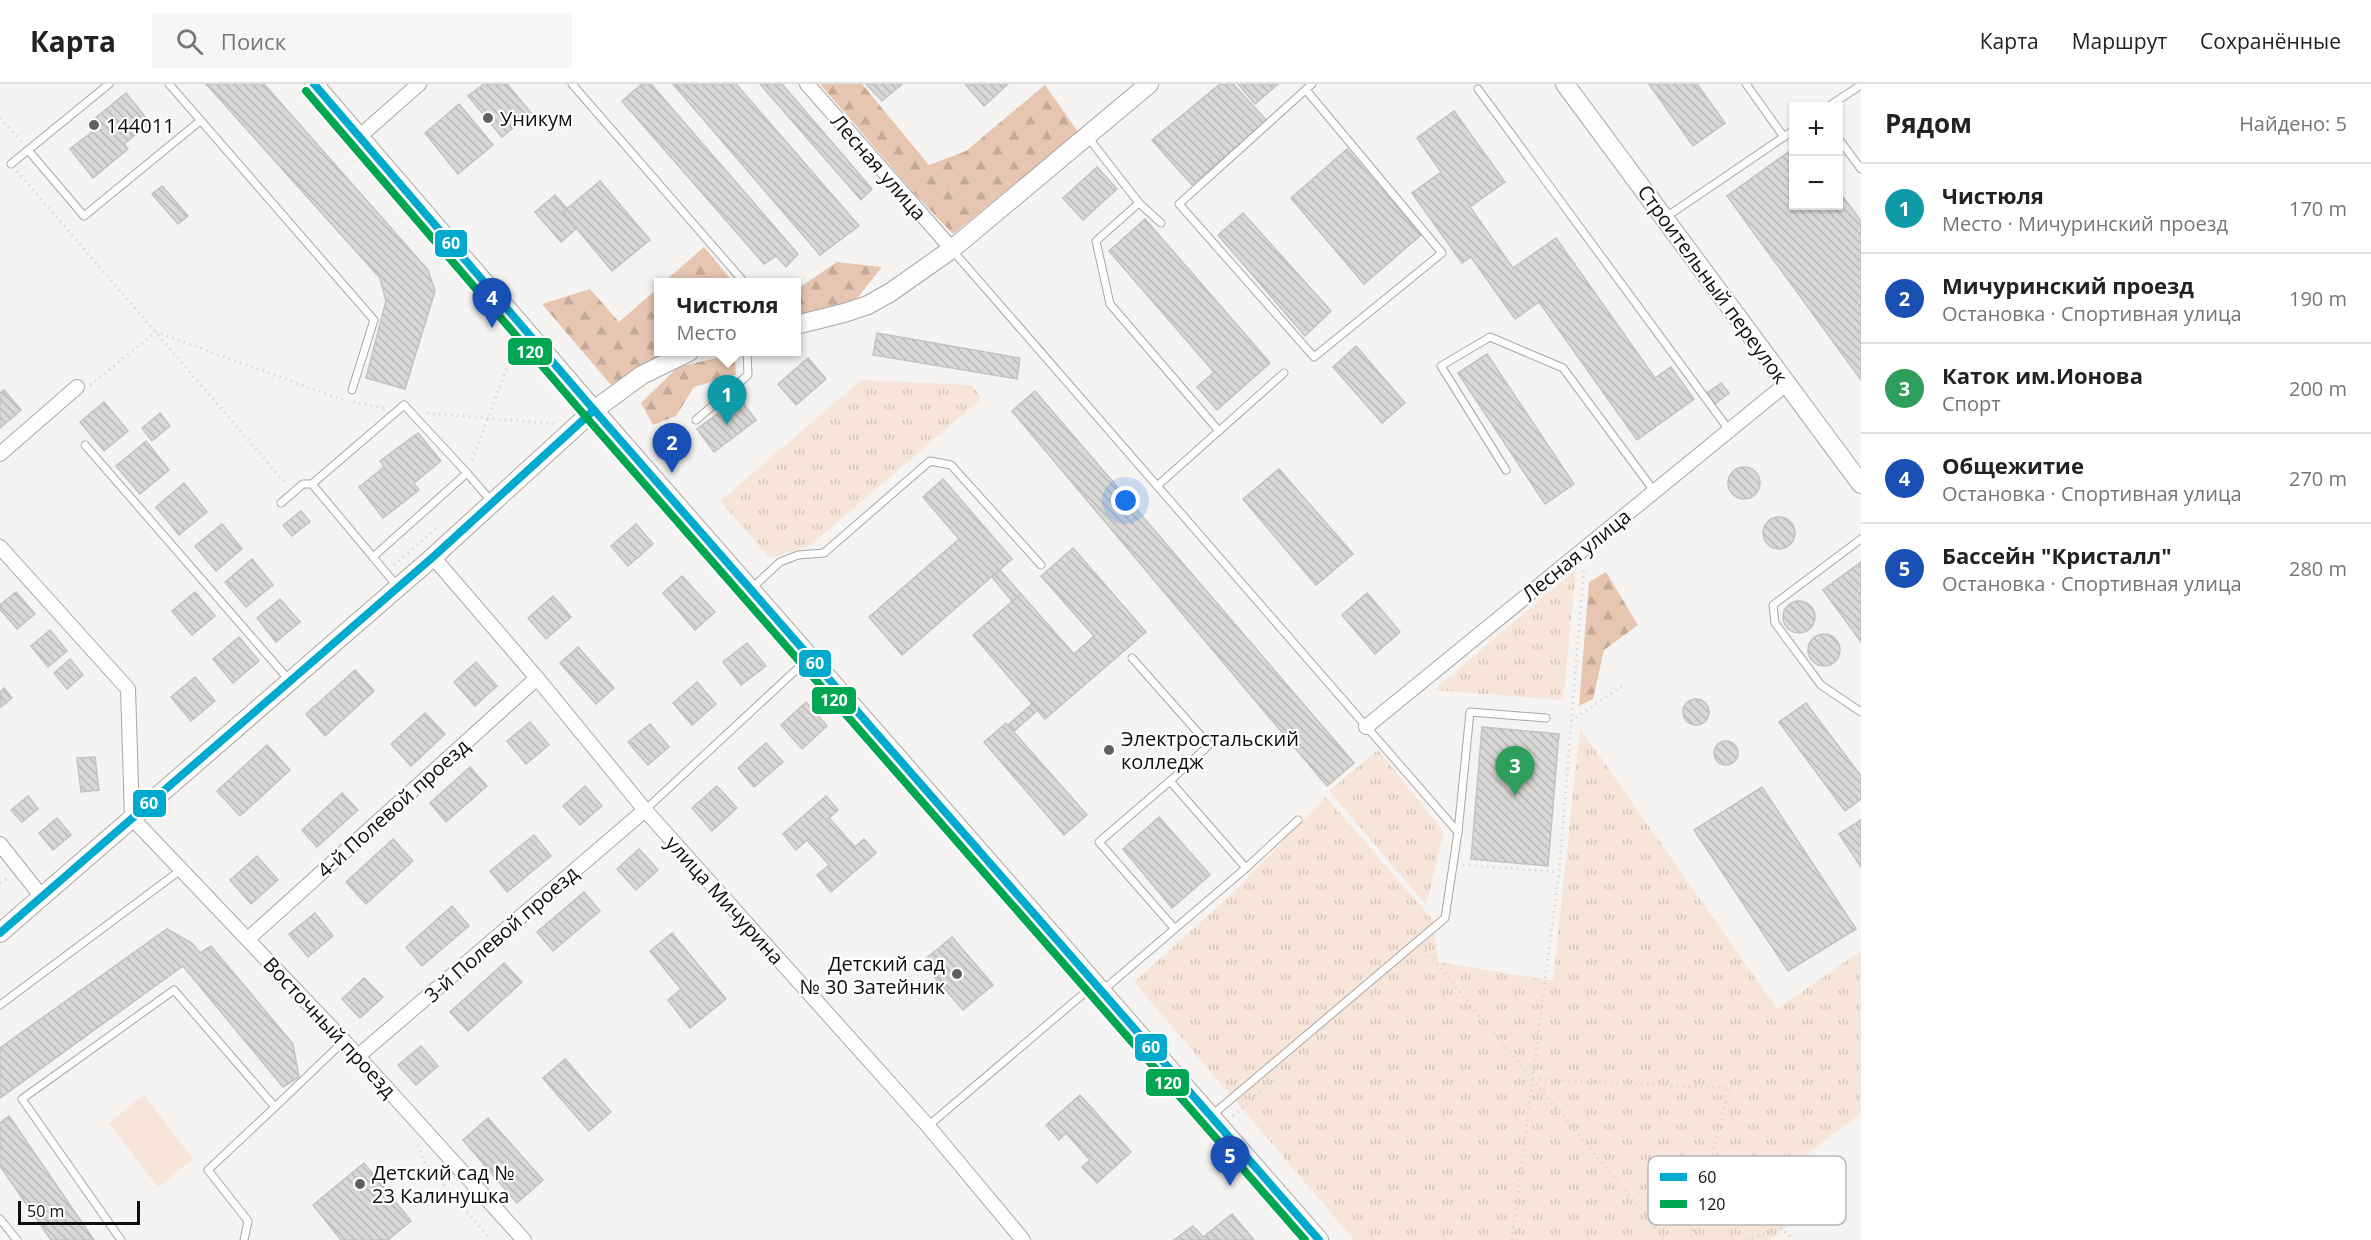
<!DOCTYPE html>
<html lang="ru">
<meta charset="utf-8">
<style>
:root{--surface:#fff;--page:#f6f6f6;--text:#222;--muted:#767676;--line:#e0e0e0;--accent:#0b8043}
body{margin:0;font-family:"Open Sans",sans-serif;background:var(--page);color:var(--text)}
.controls{position:absolute;right:18px;top:18px;display:grid;overflow:hidden;border-radius:0px;box-shadow:0 2px 4px #0004}
.controls button{width:54px;height:54px;display:grid;place-items:center;padding:0;border:0;border-bottom:2px solid var(--line);background:var(--surface);color:var(--text);font:30px sans-serif}
.scale{position:absolute;left:18px;bottom:15px;width:122px;box-sizing:border-box;padding-left:6px;border:3px solid #110f0e;border-top:0;font-size:16px;line-height:21px;white-space:nowrap;color:#110f0e;-webkit-text-stroke:4px #fff;paint-order:stroke}
.you{position:absolute;left:1126px;top:417px;width:21px;height:21px;margin:-15px;border:4px solid #fff;border-radius:50%;background:#1a73e8;box-shadow:0 0 0 9px #1a73e833}
.badge{display:grid;place-items:center;width:39px;height:39px;border-radius:50%;background:var(--accent);color:#fff;font-size:20px;font-weight:700}
.pin{position:absolute;translate:-50% -50px;filter:drop-shadow(0 2px 3px #0008)}
.pin::after{content:'';position:absolute;top:32px;width:21px;height:18px;background:inherit;clip-path:polygon(0 0,100% 0,50% 100%)}
.popup{position:absolute;left:654px;top:194px;width:147px;height:78px;box-sizing:border-box;display:grid;place-content:center;border-radius:0px;background:var(--surface);filter:drop-shadow(0 2px 4px #0005);font-size:20px;white-space:nowrap;color:var(--muted)}
.popup b{font-size:22px;color:var(--text)}
.popup::after{content:'';position:absolute;left:50%;top:100%;margin-left:-12px;border:12px solid transparent;border-top-color:var(--surface)}
.list{margin:0;padding:0;list-style:none}
h2{display:flex;justify-content:space-between;align-items:center;height:78px;margin:0;padding:0 24px;font-size:26px}
h2 small{font-size:20px;font-weight:400;color:var(--muted)}
.list li{display:grid;grid-template-columns:39px 1fr auto;gap:18px;align-items:center;box-sizing:border-box;height:90px;padding:0 24px;border-top:2px solid var(--line)}
.list b{display:block;font-size:22px;white-space:nowrap}
.list p{margin:0;font-size:20px;white-space:nowrap;color:var(--muted)}
.list em{font-size:20px;font-style:normal;color:var(--muted)}
.icon{flex:none;width:33px;height:33px;fill:none;stroke:currentColor;stroke-width:2;stroke-linecap:round;stroke-linejoin:round}
.map{position:relative;flex:none;width:1861px;height:1156px;overflow:hidden}
header{display:flex;align-items:center;gap:36px;box-sizing:border-box;height:84px;padding:0 30px;background:var(--surface);border-bottom:2px solid var(--line)}
header strong{font-size:28px}
nav{display:flex;gap:33px;margin-inline-start:auto;font-size:21px}
.search{width:420px;height:54px;background:var(--page);display:flex;align-items:center;gap:15px;box-sizing:border-box;padding:0 21px;border-radius:0px;color:var(--muted);font-size:22px}
main{display:flex}
aside{flex:1;background:var(--surface)}
.map>svg:first-child{display:block}
.grass{fill:url(#grass-tufts)}
.forest{fill:url(#forest-firs)}
.pitch{fill:#f7e5d9}
.building{fill:url(#building-back-hatch);stroke:#c4c2c1;stroke-width:1.5}
.lines{fill:none;stroke-linecap:round;stroke-linejoin:round}
.lane-casing{stroke:#aaa8a6;stroke-width:9}
.street-casing{stroke:#aaa8a6;stroke-width:16}
.secondary-casing{stroke:#aaa8a6;stroke-width:20}
.path{stroke:#dad9d8;stroke-width:3;stroke-dasharray:1.5 4.5;stroke-linecap:butt}
.lane{stroke:#fefdfd;stroke-width:7}
.street{stroke:#fefdfd;stroke-width:14}
.secondary{stroke:#fefdfd;stroke-width:18}
.bus-1-casing{stroke:#fff;stroke-width:12}
.bus-2-casing{stroke:#fff;stroke-width:12}
.bus-1{stroke:#00a9ce;stroke-width:8}
.bus-2{stroke:#00a651;stroke-width:8}
.poi-dot{fill:#615f5e;stroke:#fff;stroke-width:2}
.labels{text-anchor:middle;dominant-baseline:central;stroke-width:4.5;stroke-linejoin:round;paint-order:stroke}
.poi-label{font-size:20px;fill:#110f0e;stroke:#fff;text-anchor:start}
.street-label{font-size:20px;fill:#110f0e;stroke:#fff}
.key{fill:#fff;stroke:#b8b7b7;stroke-width:1.5}
.key-label{font-size:16px;fill:#110f0e}
.line-badge{stroke:#fff;stroke-width:2}
.badge-label{font-size:16px;text-anchor:middle;font-weight:bold;fill:#fff}
</style>
<header>
<strong>Карта</strong>
<div class="search"><svg class="icon" aria-label="search" viewBox="0 0 24 24"><circle cx="10" cy="10" r="6"/><path d="M15 15l6 6"/></svg>Поиск</div>
<nav><a>Карта</a><a>Маршрут</a><a>Сохранённые</a></nav>
</header>
<main>
<div class="map">
<svg width="1861" height="1156" viewBox="0 0 1861 1156">
<defs>
<pattern id="grass-tufts" width="24" height="20" patternUnits="userSpaceOnUse" patternTransform="scale(1.5)"><rect width="24" height="20" fill="#f7e5d9"/><path d="M3 7l-1-3M5 7V3M7 7l1-3M15 17l-1-3M17 17v-4M19 17l1-3" fill="none" stroke="#d3c3b9"/></pattern>
<pattern id="forest-firs" width="22" height="20" patternUnits="userSpaceOnUse" patternTransform="scale(1.5)"><rect width="22" height="20" fill="#e6c6b0"/><path d="M5 1l3.5 6h-7zM16 11l3.5 6h-7z" fill="#c4a996"/></pattern>
<pattern id="building-back-hatch" width="6" height="6" patternUnits="userSpaceOnUse" patternTransform="scale(1.5)"><rect width="6" height="6" fill="#dad8d7"/><path d="M-1 5l2 2M0 0l6 6M5-1l2 2" fill="none" stroke="#bab8b7"/></pattern>
</defs>
<rect width="100%" height="100%" fill="#f6f4f2"/>
<g class="grass">
<polygon points="861,296 971,301 982,314 811,461 770,474 720,417"/>
<polygon points="1576,485 1563,616 1434,606"/>
<polygon points="1580,644 1777,925 1861,867 1861,1029 1759,1107 1787,1142 1770,1156 1354,1156 1134,898 1234,808 1326,713 1433,836 1438,878 1553,897"/>
<polygon points="1378,666 1444,748 1426,821 1329,707"/>
</g>
<g class="forest">
<polygon points="820,0 862,0 929,81 966,67 1045,1 1078,48 953,150 913,108"/>
<polygon points="704,163 733,198 664,198"/>
<polygon points="837,178 882,183 855,217 796,234 796,206"/>
<polygon points="658,204 658,268 668,268 611,301 542,220 590,205 619,238"/>
<polygon points="734,270 736,291 694,303 676,332 653,341 641,319 678,283"/>
<polygon points="1606,488 1638,541 1604,566 1593,615 1579,622 1589,498"/>
</g>
<polygon class="pitch" points="144,1011 193,1075 158,1103 109,1039"/>
<g class="building">
<polygon points="206,0 264,0 428,186 435,207 405,305 366,294 386,217 380,194"/>
<polygon points="484,0 507,0 531,29 502,53 468,12"/>
<polygon points="642,0 651,0 798,170 786,183 776,172 764,180 622,17"/>
<polygon points="673,0 736,0 859,142 820,171"/>
<polygon points="760,0 782,0 872,105 861,116"/>
<polygon points="866,0 902,0 882,17"/>
<polygon points="965,0 1008,0 984,22"/>
<polygon points="1220,0 1233,0 1267,37 1192,101 1152,56"/>
<polygon points="1238,0 1278,0 1255,20"/>
<polygon points="1649,0 1697,0 1725,39 1693,62"/>
<polygon points="126,9 150,39 124,60 128,65 93,94 70,65 92,48 87,41"/>
<polygon points="459,20 493,61 458,90 425,49"/>
<polygon points="1454,27 1505,98 1470,123 1513,184 1556,154 1655,294 1671,283 1694,315 1637,356 1539,218 1515,235 1471,173 1462,179 1412,109 1441,88 1417,54"/>
<polygon points="1794,64 1794,122 1838,122 1838,106 1861,137 1861,296 1727,112"/>
<polygon points="1347,65 1421,151 1364,200 1291,114"/>
<polygon points="1097,83 1117,105 1083,136 1063,114"/>
<polygon points="600,97 650,156 612,187 563,128"/>
<polygon points="162,102 188,132 178,140 152,110"/>
<polygon points="555,111 567,125 563,128 576,145 561,158 535,128"/>
<polygon points="1243,129 1331,227 1305,252 1218,151"/>
<polygon points="1145,135 1270,279 1217,326 1197,303 1214,288 1109,167"/>
<polygon points="877,249 1020,274 1017,295 873,271"/>
<polygon points="1356,262 1405,319 1382,339 1333,283"/>
<polygon points="1487,270 1574,400 1545,420 1458,289"/>
<polygon points="808,274 826,295 796,321 778,300"/>
<polygon points="1721,299 1729,309 1715,320 1707,309"/>
<polygon points="4,306 21,326 0,344 0,309"/>
<polygon points="1035,307 1354,679 1327,702 1012,327"/>
<polygon points="739,314 756,336 714,368 697,345"/>
<polygon points="104,318 128,347 104,367 80,338"/>
<polygon points="160,329 170,342 152,357 142,344"/>
<polygon points="418,349 441,377 414,399 419,406 383,434 359,403 384,383 380,377"/>
<polygon points="146,357 169,386 140,410 116,382"/>
<circle cx="1744" cy="399" r="16"/>
<polygon points="1279,385 1353,470 1316,501 1243,415"/>
<polygon points="943,395 1012,475 902,571 869,533 959,455 923,413"/>
<polygon points="184,399 207,428 179,451 156,423"/>
<polygon points="301,427 310,438 292,452 283,441"/>
<circle cx="1779" cy="449" r="16"/>
<polygon points="222,440 242,465 216,487 195,462"/>
<polygon points="636,440 653,460 628,482 611,462"/>
<polygon points="1073,464 1146,548 1045,635 973,551 1021,510 1074,570 1094,552 1041,492"/>
<polygon points="252,475 273,501 246,523 225,498"/>
<polygon points="1861,478 1861,558 1823,506"/>
<polygon points="1000,486 1021,510 1012,517 992,493"/>
<polygon points="682,492 715,528 695,546 663,509"/>
<polygon points="16,508 35,530 17,545 0,525 0,521"/>
<polygon points="195,508 215,532 192,551 172,527"/>
<polygon points="1367,509 1400,548 1375,570 1342,531"/>
<polygon points="553,512 571,533 546,555 528,534"/>
<polygon points="280,515 300,538 276,558 257,534"/>
<circle cx="1799" cy="533" r="16"/>
<polygon points="50,546 67,567 48,583 31,562"/>
<circle cx="1824" cy="566" r="16"/>
<polygon points="239,553 259,577 233,599 213,575"/>
<polygon points="747,559 766,582 741,601 723,578"/>
<polygon points="578,563 614,604 596,620 560,579"/>
<polygon points="70,575 83,591 67,605 54,589"/>
<polygon points="476,578 497,602 475,622 454,598"/>
<polygon points="355,586 374,607 325,652 306,630"/>
<polygon points="195,593 215,617 191,637 171,613"/>
<polygon points="697,598 716,620 692,641 673,619"/>
<polygon points="4,604 12,614 1,623 0,608"/>
<circle cx="1696" cy="628" r="13"/>
<polygon points="806,618 827,642 802,665 781,641"/>
<polygon points="1806,619 1861,692 1861,715 1845,727 1779,638"/>
<polygon points="1032,620 1038,626 1014,647 1008,641"/>
<polygon points="425,629 445,650 411,682 391,660"/>
<polygon points="530,638 549,661 526,680 507,657"/>
<polygon points="1006,639 1087,731 1064,751 984,658"/>
<polygon points="650,640 669,663 648,681 628,658"/>
<polygon points="1482,643 1559,650 1548,782 1471,775"/>
<circle cx="1726" cy="669" r="12"/>
<polygon points="766,659 783,678 754,703 738,684"/>
<polygon points="267,661 290,686 240,732 217,707"/>
<polygon points="95,673 99,706 81,708 77,674"/>
<polygon points="470,683 487,702 446,738 430,719"/>
<polygon points="585,702 602,722 580,741 563,722"/>
<polygon points="717,702 737,724 712,747 692,724"/>
<polygon points="1762,703 1856,845 1788,887 1694,746"/>
<polygon points="342,709 358,726 317,763 302,746"/>
<polygon points="28,712 38,725 22,738 11,726"/>
<polygon points="826,712 838,726 829,734 855,763 864,755 876,769 831,808 817,791 829,781 807,756 796,766 783,750"/>
<polygon points="1159,733 1210,791 1172,824 1123,765"/>
<polygon points="57,734 71,751 53,766 39,749"/>
<polygon points="1861,736 1861,783 1839,750"/>
<polygon points="534,751 551,772 507,808 490,787"/>
<polygon points="393,755 413,777 366,820 346,798"/>
<polygon points="639,765 658,786 636,806 617,785"/>
<polygon points="257,772 278,796 251,820 230,796"/>
<polygon points="584,808 600,827 553,867 537,848"/>
<polygon points="452,822 469,842 422,882 406,863"/>
<polygon points="315,829 333,852 308,873 289,850"/>
<polygon points="167,845 192,859 200,869 211,862 293,960 299,993 283,1003 183,882 0,1014 0,964"/>
<polygon points="672,849 726,915 690,944 668,916 681,905 650,867"/>
<polygon points="952,853 993,901 963,926 922,878"/>
<polygon points="504,879 522,898 468,947 450,928"/>
<polygon points="364,894 383,913 360,934 342,915"/>
<polygon points="421,962 438,982 416,1001 398,981"/>
<polygon points="565,975 611,1028 589,1047 543,994"/>
<polygon points="1080,1011 1131,1068 1097,1099 1082,1083 1090,1076 1066,1049 1059,1056 1046,1041"/>
<polygon points="9,1032 94,1156 51,1156 0,1082 0,1039"/>
<polygon points="488,1034 543,1096 517,1119 463,1056"/>
<polygon points="364,1079 411,1137 388,1156 341,1156 313,1121"/>
<polygon points="1232,1130 1254,1156 1174,1156 1193,1142 1203,1153"/>
</g>
<g class="lines">
<g class="lane-casing">
<g id="lane">
<polyline points="169,0 374,236 352,306"/>
<polyline points="572,0 744,198"/>
<polyline points="1746,0 1784,53"/>
<polyline points="1478,5 1729,346"/>
<polyline points="1306,6 1442,169 1314,273 1179,120 1312,0"/>
<polyline points="1829,22 1861,1"/>
<polyline points="1087,52 1139,119"/>
<polyline points="1838,54 1861,85"/>
<polyline points="28,66 84,132 200,37"/>
<polyline points="11,80 109,0"/>
<polyline points="1666,133 1794,46"/>
<polyline points="1161,139 1139,119 1096,157 1110,220 1219,347"/>
<polyline points="953,167 1458,748"/>
<polyline points="696,336 748,291 747,268"/>
<polyline points="85,361 289,596"/>
<polyline points="1506,386 1441,282 1490,253 1563,284 1654,407"/>
<polyline points="1157,402 1284,289"/>
<polyline points="281,419 303,400 312,400"/>
<polyline points="1861,455 1773,521 1775,539 1821,601 1861,628"/>
<polyline points="373,473 312,400 404,321 467,389"/>
<polyline points="397,502 373,473 467,389 492,418"/>
<polyline points="751,505 780,478 798,471 824,469 930,377 951,381 1041,481"/>
<polyline points="1132,574 1209,661 1170,697"/>
<polyline points="645,726 810,573"/>
<polyline points="1246,784 1298,736"/>
<polyline points="1102,907 1246,784 1170,697 1099,758 1174,844"/>
<polyline points="0,921 182,785"/>
<polyline points="1211,1032 1445,834 1458,748 1470,628 1546,634"/>
<polyline points="928,1042 1095,900"/>
<polyline points="0,1135 17,1156"/>
<polyline points="121,1156 22,1015 174,906 275,1023 344,957"/>
<polyline points="244,1156 248,1137 208,1086 275,1023"/>
</g>
</g>
<g class="street-casing">
<g id="street">
<polyline points="807,0 952,165"/>
<polyline points="360,52 419,0"/>
<polyline points="0,370 77,303"/>
<polyline points="0,463 128,605 132,734 344,957 524,1156"/>
<polyline points="433,473 537,594 645,726 928,1042 1023,1156"/>
<polyline points="1366,643 1786,300"/>
<polyline points="0,760 42,813"/>
<polyline points="248,855 537,594"/>
<polyline points="357,973 645,726"/>
</g>
</g>
<g class="secondary-casing">
<g id="secondary">
<polyline points="314,0 594,326 1319,1156"/>
<polyline points="1565,0 1861,400"/>
<polyline points="796,241 844,229 868,221 891,208 952,165 1149,0"/>
<polyline points="0,849 433,473 594,326 642,291 689,268"/>
</g>
</g>
<g class="path">
<polyline points="0,34 21,57"/>
<polyline points="17,87 286,400"/>
<polyline points="90,301 156,248 346,317"/>
<polyline points="353,318 384,324"/>
<polyline points="427,329 555,340"/>
<polyline points="472,376 516,259"/>
<polyline points="394,481 439,442"/>
<polyline points="1571,637 1625,600"/>
<polyline points="1463,781 1559,788"/>
<polyline points="0,799 9,793"/>
<polyline points="1425,866 1666,1156"/>
<polyline points="1533,995 1729,1004 1690,1156"/>
<polyline points="1233,1032 1275,995"/>
<polyline points="418,1061 424,1078 491,1156"/>
<polyline points="1512,1156 1559,788 1584,484"/>
<polyline points="1746,1156 1781,1144 1794,1156"/>
</g>
<use href="#lane" class="lane"/>
<use href="#street" class="street"/>
<use href="#secondary" class="secondary"/>
<g class="bus-1-casing">
<g id="bus-1">
<polyline points="314,0 594,326 1319,1156"/>
<polyline points="0,849 433,473 594,326"/>
</g>
</g>
<g class="bus-2-casing">
<polyline id="bus-2" points="306,7 586,333 1305,1156"/>
</g>
<use href="#bus-1" class="bus-1"/>
<use href="#bus-2" class="bus-2"/>
</g>
<g class="poi-dot">
<circle cx="488" cy="34" r="6"/>
<circle cx="94" cy="41" r="6"/>
<circle cx="1109" cy="666" r="6"/>
<circle cx="957" cy="890" r="6"/>
<circle cx="360" cy="1100" r="6"/>
</g>
<g class="labels">
<g class="poi-label">
<text x="500" y="34">Уникум</text>
<text x="106" y="41">144011</text>
<text x="1121" y="654">Электростальский<tspan x="1121" dy="23">колледж</tspan></text>
<text x="945" y="879" text-anchor="end">Детский сад<tspan x="945" dy="23">№ 30 Затейник</tspan></text>
<text x="372" y="1088">Детский сад №<tspan x="372" dy="23">23 Калинушка</tspan></text>
</g>
<g class="street-label">
<text transform="translate(879 83) rotate(49)">Лесная улица</text>
<text transform="translate(1713 200) rotate(54)">Строительный переулок</text>
<text transform="translate(1576 471) rotate(-39)">Лесная улица</text>
<text transform="translate(393 724) rotate(-42)">4-й Полевой проезд</text>
<text transform="translate(725 816) rotate(48)">улица Мичурина</text>
<text transform="translate(501 850) rotate(-41)">3-й Полевой проезд</text>
<text transform="translate(330 943) rotate(47)">Восточный проезд</text>
</g>
</g>
<rect x="1648" y="1072" width="198" height="69" rx="9" class="key"/>
<rect x="1660" y="1089" width="27" height="8" fill="#00a9ce"/>
<rect x="1660" y="1116" width="27" height="8" fill="#00a651"/>
<g class="key-label">
<text x="1698" y="1099">60</text>
<text x="1698" y="1126">120</text>
</g>
<g class="line-badge">
<rect x="434" y="145" width="34" height="29" rx="6" fill="#00a9ce"/>
<rect x="507" y="253" width="46" height="29" rx="6" fill="#00a651"/>
<rect x="798" y="565" width="34" height="29" rx="6" fill="#00a9ce"/>
<rect x="811" y="602" width="46" height="29" rx="6" fill="#00a651"/>
<rect x="132" y="705" width="35" height="29" rx="6" fill="#00a9ce"/>
<rect x="1134" y="949" width="34" height="29" rx="6" fill="#00a9ce"/>
<rect x="1145" y="984" width="45" height="29" rx="6" fill="#00a651"/>
</g>
<g class="badge-label">
<text x="451" y="165">60</text>
<text x="530" y="274">120</text>
<text x="815" y="585">60</text>
<text x="834" y="622">120</text>
<text x="149" y="725">60</text>
<text x="1151" y="969">60</text>
<text x="1168" y="1005">120</text>
</g>
</svg>
<div class="controls">
<button>+</button>
<button>−</button>
</div>
<div class="scale">50 m</div>
<div class="you"></div>
<div class="pin badge" style="left:727px;top:341px;background:#0f9aa8">1</div>
<div class="popup"><b>Чистюля</b>Место</div>
<div class="pin badge" style="left:672px;top:389px;background:#1a4fb4">2</div>
<div class="pin badge" style="left:1515px;top:712px;background:#2e9e5b">3</div>
<div class="pin badge" style="left:492px;top:244px;background:#1a4fb4">4</div>
<div class="pin badge" style="left:1230px;top:1102px;background:#1a4fb4">5</div>
</div>
<aside>
<h2>Рядом<small>Найдено: 5</small></h2>
<ul class="list">
<li><span class="badge" style="background:#0f9aa8">1</span><div><b>Чистюля</b><p>Место · Мичуринский проезд</p></div><em>170 m</em></li>
<li><span class="badge" style="background:#1a4fb4">2</span><div><b>Мичуринский проезд</b><p>Остановка · Спортивная улица</p></div><em>190 m</em></li>
<li><span class="badge" style="background:#2e9e5b">3</span><div><b>Каток им.Ионова</b><p>Спорт</p></div><em>200 m</em></li>
<li><span class="badge" style="background:#1a4fb4">4</span><div><b>Общежитие</b><p>Остановка · Спортивная улица</p></div><em>270 m</em></li>
<li><span class="badge" style="background:#1a4fb4">5</span><div><b>Бассейн &quot;Кристалл&quot;</b><p>Остановка · Спортивная улица</p></div><em>280 m</em></li>
</ul>
</aside>
</main>
